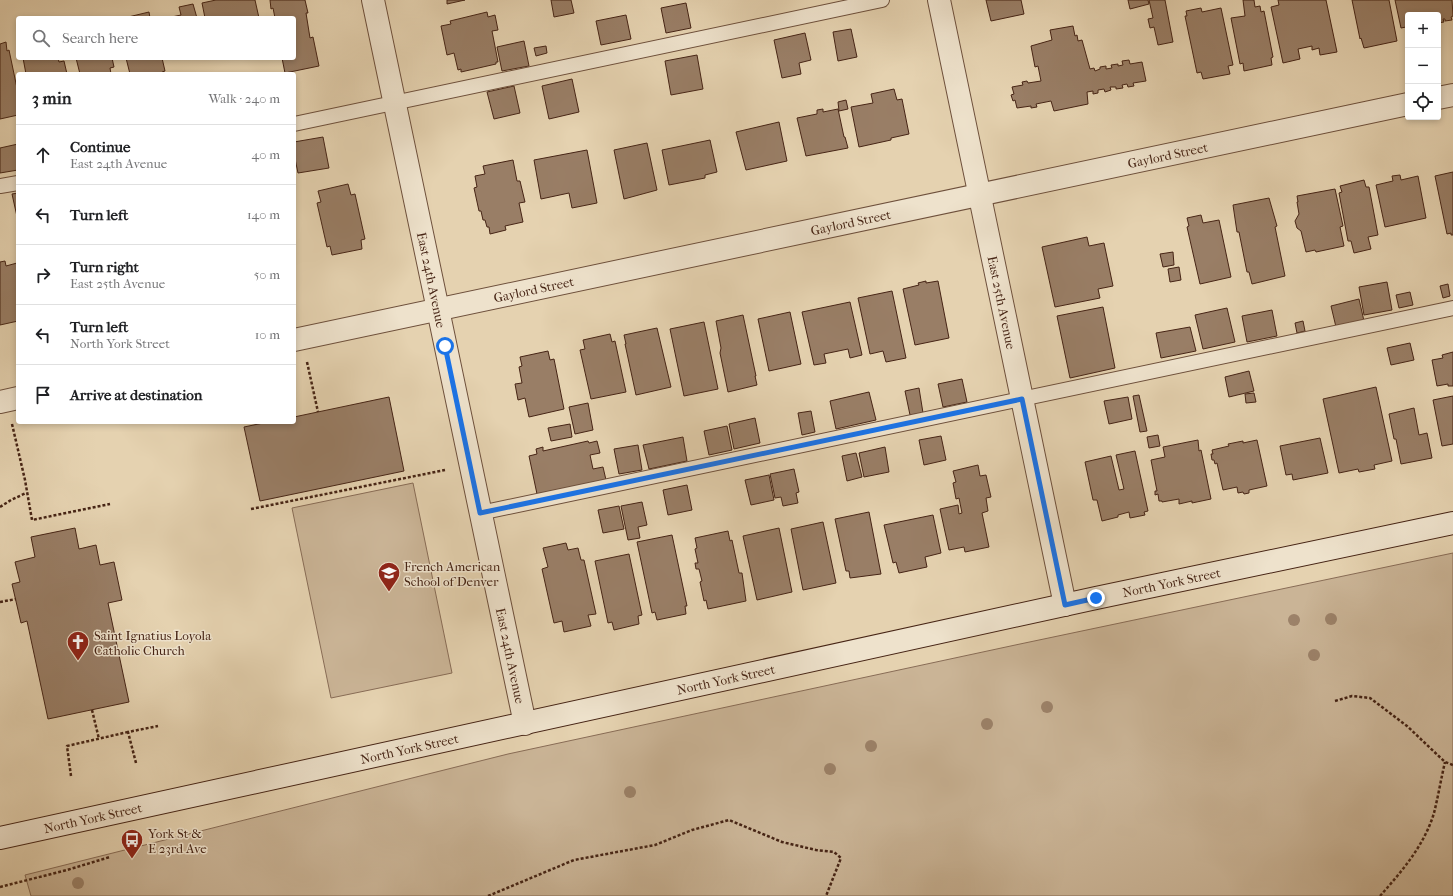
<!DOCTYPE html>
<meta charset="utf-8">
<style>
:root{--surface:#fff;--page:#f2f2f2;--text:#202124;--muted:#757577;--line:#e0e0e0}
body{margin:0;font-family:"IM FELL French Canon",serif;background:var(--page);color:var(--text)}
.controls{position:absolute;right:12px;top:12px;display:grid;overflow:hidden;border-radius:4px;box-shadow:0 2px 6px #0003}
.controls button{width:36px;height:36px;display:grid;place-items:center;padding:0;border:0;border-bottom:1px solid var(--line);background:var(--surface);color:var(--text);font:20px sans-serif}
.stop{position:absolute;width:12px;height:12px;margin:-9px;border:3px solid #1a73e8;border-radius:50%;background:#fff}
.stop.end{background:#1a73e8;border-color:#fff;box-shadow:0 1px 4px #0008}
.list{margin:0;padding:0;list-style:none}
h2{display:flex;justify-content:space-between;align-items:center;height:52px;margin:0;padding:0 16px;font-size:17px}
h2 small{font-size:13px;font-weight:400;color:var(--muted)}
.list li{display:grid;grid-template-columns:26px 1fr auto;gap:12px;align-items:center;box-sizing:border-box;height:60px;padding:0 16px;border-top:1px solid var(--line)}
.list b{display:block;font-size:15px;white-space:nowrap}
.list p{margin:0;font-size:13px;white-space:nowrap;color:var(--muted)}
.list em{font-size:13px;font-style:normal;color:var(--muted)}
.icon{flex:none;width:22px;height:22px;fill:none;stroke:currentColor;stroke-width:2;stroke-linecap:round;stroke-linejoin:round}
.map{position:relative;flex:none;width:1453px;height:896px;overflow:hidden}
.search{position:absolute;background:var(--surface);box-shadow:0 2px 6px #0003;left:16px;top:16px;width:280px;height:44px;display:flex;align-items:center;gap:10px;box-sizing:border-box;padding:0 14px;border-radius:4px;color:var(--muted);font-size:15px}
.panel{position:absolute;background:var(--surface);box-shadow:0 2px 6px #0003;left:16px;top:72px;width:280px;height:352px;border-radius:4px}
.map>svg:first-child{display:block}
.green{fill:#cab496;stroke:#886c56}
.building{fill:#997e66;stroke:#462415}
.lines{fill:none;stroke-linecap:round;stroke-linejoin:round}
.lane-casing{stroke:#6e503c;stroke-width:16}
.street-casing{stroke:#6e503c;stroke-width:24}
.secondary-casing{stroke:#462415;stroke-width:24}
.path{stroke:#462415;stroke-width:2.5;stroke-dasharray:3 2;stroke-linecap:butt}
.lane{stroke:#eee2cc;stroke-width:14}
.street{stroke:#eee2cc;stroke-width:22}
.secondary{stroke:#eee2cc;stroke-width:22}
.tree{fill:#9c8269}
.route{stroke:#1a73e8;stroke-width:5}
.labels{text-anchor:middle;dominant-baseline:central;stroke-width:3;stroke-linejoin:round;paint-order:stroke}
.street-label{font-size:13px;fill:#462415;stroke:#eee2cc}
.poi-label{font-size:13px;fill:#462415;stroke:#eee2cc;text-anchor:start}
</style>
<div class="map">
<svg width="1453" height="896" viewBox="0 0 1453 896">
<rect width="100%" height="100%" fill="#e5d2b0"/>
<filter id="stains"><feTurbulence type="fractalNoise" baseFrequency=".005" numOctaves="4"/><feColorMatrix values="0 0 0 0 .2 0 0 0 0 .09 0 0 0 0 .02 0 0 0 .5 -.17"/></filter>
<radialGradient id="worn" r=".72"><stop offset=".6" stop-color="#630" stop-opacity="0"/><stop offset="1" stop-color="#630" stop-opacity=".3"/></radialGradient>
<g class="green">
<polygon points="413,483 452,673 331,698 292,508"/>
<polygon points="1453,553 1453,896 31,896 25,875 508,754 1020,644"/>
</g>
<g class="building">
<polygon points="216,0 255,0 259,18 205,18 202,3"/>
<polygon points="270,0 305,0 308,13 306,13 310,38 313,37 319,66 285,73 282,58 294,58 294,18 275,18 273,8 271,9"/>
<polygon points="447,0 465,0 447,4"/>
<polygon points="551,0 571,0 574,13 554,17"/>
<polygon points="986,0 1021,0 1024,14 991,21"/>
<polygon points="1128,0 1148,0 1149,4 1130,9"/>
<polygon points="1149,0 1165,0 1173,42 1158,45 1154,27 1150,28 1148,19 1153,18"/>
<polygon points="1243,0 1254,0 1255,7 1260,6 1261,12 1264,11 1273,57 1271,58 1272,65 1244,71 1243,63 1240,64 1231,18 1245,16"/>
<polygon points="1278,0 1326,0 1337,52 1320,55 1319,48 1312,50 1312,46 1298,49 1300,59 1283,63 1271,7 1279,5"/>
<polygon points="1352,0 1389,0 1397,41 1364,48 1361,38 1360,39"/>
<polygon points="1395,0 1452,0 1453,16 1451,17 1452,20 1445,21 1445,19 1443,19 1444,22 1438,23 1438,15 1408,15 1408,29 1406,29 1406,27 1401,28"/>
<polygon points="686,3 691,28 666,33 661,8"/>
<polygon points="193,4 197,18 167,18 181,15 179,7"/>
<polygon points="1201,8 1202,12 1221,8 1233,65 1228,66 1230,74 1203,79 1201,72 1197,73 1185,16 1187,16 1186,11"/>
<polygon points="149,12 150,18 124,18"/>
<polygon points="487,12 488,17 495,15 498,30 492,31 498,62 496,62 496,64 461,72 461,69 458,70 454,53 447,55 441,26 451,24 450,21"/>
<polygon points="626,15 631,39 601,45 596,21"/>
<polygon points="1073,26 1075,36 1077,35 1078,41 1082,40 1090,69 1094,68 1095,71 1100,69 1100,67 1106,66 1106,69 1112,68 1111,65 1118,64 1118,66 1123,65 1122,61 1129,60 1130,64 1142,62 1146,81 1133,83 1134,86 1128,87 1127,84 1122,85 1123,88 1116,89 1116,87 1110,87 1111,90 1105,92 1104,89 1098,90 1098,93 1093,94 1093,91 1087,92 1088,104 1054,111 1051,101 1036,104 1037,107 1031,108 1031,106 1017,108 1015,100 1013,101 1011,95 1014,94 1012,87 1023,85 1022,82 1027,81 1028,83 1041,81 1038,66 1035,67 1031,46 1052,40 1050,30"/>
<polygon points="851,29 857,57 838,61 833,32"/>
<polygon points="805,33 811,60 799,63 801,74 782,78 774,40"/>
<polygon points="524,41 529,66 502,71 497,47"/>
<polygon points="6,42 7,51 9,50 18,93 18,115 0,119 0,44"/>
<polygon points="546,46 547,53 536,56 534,48"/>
<polygon points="697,55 703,89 671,95 665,61"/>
<polygon points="23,58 58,58 59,62 64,61 67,74 26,74"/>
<polygon points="76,58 112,58 114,67 110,68 111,74 80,74"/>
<polygon points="126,58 162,58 165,71 162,72 162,74 130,74"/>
<polygon points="572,79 579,112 549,119 542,86"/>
<polygon points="514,86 520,113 494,119 487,92"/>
<polygon points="894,89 897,100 902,99 909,134 891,138 891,140 859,147 851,107 873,103 871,94"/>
<polygon points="846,100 848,109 839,111 838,102"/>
<polygon points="823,109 823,112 838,109 844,137 845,137 848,148 806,156 797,118 817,114 817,110"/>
<polygon points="779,122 787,161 746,170 736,132"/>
<polygon points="323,137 329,168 298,173 294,154 294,142"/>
<polygon points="710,140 717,172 705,175 705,178 669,185 662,150"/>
<polygon points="647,143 657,190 624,199 614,150"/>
<polygon points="18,144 18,170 0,173 0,148"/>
<polygon points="587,150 597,203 572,208 569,193 541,199 534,160"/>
<polygon points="513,160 517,181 520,181 525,202 519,203 523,222 505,226 506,230 490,234 489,227 487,227 485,220 483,220 481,211 479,211 474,188 477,187 475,176 485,174 483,166"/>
<polygon points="1453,172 1453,235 1451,235 1451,233 1447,234 1435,176"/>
<polygon points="1400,175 1401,180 1418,176 1426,218 1385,227 1376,185 1393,181 1392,176"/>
<polygon points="1364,180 1366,187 1369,187 1378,235 1368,237 1371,249 1354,253 1351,241 1348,241 1339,193 1342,192 1340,186"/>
<polygon points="348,184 351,195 355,194 365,239 361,240 362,249 332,255 330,246 327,247 317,203 321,202 318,191"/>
<polygon points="1335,189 1343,226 1340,227 1344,246 1316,252 1315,250 1306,252 1301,231 1297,228 1295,221 1299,214 1297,202 1298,202 1297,196"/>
<polygon points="18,193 18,221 12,194"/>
<polygon points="1269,198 1277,226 1275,227 1285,276 1252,284 1249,272 1247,272 1239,232 1237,232 1233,205"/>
<polygon points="1201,215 1203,223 1219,220 1231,277 1200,284 1187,227 1189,226 1187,218"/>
<polygon points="1087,237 1089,246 1104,243 1113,286 1098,289 1100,298 1055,307 1042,247"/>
<polygon points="1173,252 1174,265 1163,267 1160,254"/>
<polygon points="5,261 6,266 17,263 18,270 18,321 0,325 0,262"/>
<polygon points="1179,267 1181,280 1170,282 1168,269"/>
<polygon points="926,281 926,283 938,281 949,338 915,345 903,289 919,285 918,283"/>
<polygon points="1387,282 1392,310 1364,315 1359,287"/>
<polygon points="1448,284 1450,296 1443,298 1440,286"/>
<polygon points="892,291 906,358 886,362 883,351 870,354 858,298"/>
<polygon points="1410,292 1413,305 1399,308 1396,295"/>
<polygon points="1359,299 1364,321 1336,327 1331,306"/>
<polygon points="850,302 862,355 850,358 848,349 824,354 826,363 814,365 802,312"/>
<polygon points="1103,307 1115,368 1070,378 1057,316"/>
<polygon points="1227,308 1235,342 1203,349 1195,315"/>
<polygon points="1272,310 1277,336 1247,342 1242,316"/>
<polygon points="790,312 801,364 769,371 758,319"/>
<polygon points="743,315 756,376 755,376 757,385 728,392 720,353 721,348 716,321"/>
<polygon points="1303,321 1305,331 1297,333 1295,323"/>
<polygon points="704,322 718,389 684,396 670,329"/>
<polygon points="1190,327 1196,351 1161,358 1156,333"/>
<polygon points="657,328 671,387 636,395 625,344 626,344 624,335"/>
<polygon points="610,334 612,342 615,341 626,392 591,399 580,350 585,349 583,340"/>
<polygon points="1410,343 1414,360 1391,365 1387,348"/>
<polygon points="548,351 550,360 554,359 564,409 529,417 525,398 518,400 515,384 522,383 519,367 522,366 520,357"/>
<polygon points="1453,352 1453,386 1448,386 1448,384 1437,386 1432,360 1443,358 1442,355"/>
<polygon points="1249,371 1254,391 1229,397 1225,377"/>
<polygon points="962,379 967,402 943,407 938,384"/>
<polygon points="1376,387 1392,461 1374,465 1375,469 1359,472 1358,469 1339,473 1323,399"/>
<polygon points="919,388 923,413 910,415 905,391"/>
<polygon points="869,392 876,420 836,429 830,401"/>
<polygon points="1254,393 1256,402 1246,403 1245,394"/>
<polygon points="1139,395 1147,431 1140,432 1133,396"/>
<polygon points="1453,396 1453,444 1442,446 1433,400"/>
<polygon points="389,397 404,471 260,501 244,427 268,422 294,422 294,417"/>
<polygon points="1128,397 1132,419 1109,424 1104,401"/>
<polygon points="588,403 593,430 575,434 569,407"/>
<polygon points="1414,408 1419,435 1427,433 1432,458 1401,464 1396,439 1394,439 1389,414"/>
<polygon points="811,411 815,432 802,435 798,413"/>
<polygon points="755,418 760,443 734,449 729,424"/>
<polygon points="570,424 572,437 551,441 548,428"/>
<polygon points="727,426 732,450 709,455 704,431"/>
<polygon points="1158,435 1160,446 1149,448 1147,437"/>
<polygon points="941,436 946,460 924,465 919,440"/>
<polygon points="683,437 687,461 649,469 643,445"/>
<polygon points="1320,438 1328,473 1293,480 1292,474 1286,475 1280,446"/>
<polygon points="1198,440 1199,451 1201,450 1211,499 1192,503 1192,501 1179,504 1179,499 1162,502 1162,501 1159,501 1158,494 1155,495 1155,491 1157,491 1151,460 1165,457 1163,447"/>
<polygon points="1257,440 1267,486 1249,490 1249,493 1244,494 1243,492 1238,493 1237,487 1223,490 1217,463 1215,464 1214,460 1212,460 1211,454 1213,454 1212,450 1229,446 1228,444 1243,441 1243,443"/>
<polygon points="588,441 589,443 597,441 600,453 590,455 593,469 603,467 606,480 537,494 529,456 537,454 536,449 543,447 543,451"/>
<polygon points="638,445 642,470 619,474 614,449"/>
<polygon points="885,447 889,472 864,477 859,453"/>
<polygon points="1135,451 1148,511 1144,512 1145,515 1130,518 1129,512 1118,515 1118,517 1102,521 1097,500 1093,500 1085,462 1111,456 1119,490 1124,489 1116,455"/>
<polygon points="856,453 862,477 847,481 842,456"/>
<polygon points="978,465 980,476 986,475 991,497 986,498 988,511 982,513 989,547 965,552 964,547 949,550 940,509 958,505 959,514 962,513 959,498 956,499 953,483 956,482 953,471"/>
<polygon points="794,469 799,492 796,493 798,503 783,506 781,497 775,498 770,474"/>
<polygon points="769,475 774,500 751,505 745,480"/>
<polygon points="687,485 692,510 668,515 663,490"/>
<polygon points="642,502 647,525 638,527 640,538 628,540 621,506"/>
<polygon points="619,506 624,529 603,533 598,510"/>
<polygon points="869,512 881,574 850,578 849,571 846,571 835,519"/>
<polygon points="933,515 941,553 925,557 927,567 899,573 896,562 893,563 884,525"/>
<polygon points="823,522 836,583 803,590 791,529"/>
<polygon points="75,528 79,549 96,545 100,565 114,562 122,600 108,603 129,702 48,719 27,621 21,623 12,584 20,582 15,562 35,557 31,537"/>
<polygon points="779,528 792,592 757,600 743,536"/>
<polygon points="728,531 730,541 732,540 739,573 742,573 746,601 708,609 706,600 704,601 700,582 702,581 699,569 696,569 695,563 698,563 695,549 697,548 695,538"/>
<polygon points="672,535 687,606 685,606 686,614 657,620 655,612 652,613 637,542"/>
<polygon points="566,543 568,550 578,548 581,560 584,560 596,614 588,615 591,626 564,632 562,621 554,623 542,569 548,567 543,548"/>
<polygon points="629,554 642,615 638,616 639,624 614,630 612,622 608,623 595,561"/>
</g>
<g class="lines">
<g class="lane-casing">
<g id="lane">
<polyline points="294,124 882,0"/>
<polyline points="0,186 18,183"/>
<polyline points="480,513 1453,308"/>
</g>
</g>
<g class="street-casing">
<g id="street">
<path id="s1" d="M373 0 525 724"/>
<path id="s2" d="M939 0 1065 605"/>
<polyline points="1438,98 1453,95"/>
<path id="s3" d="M294 340 1408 104"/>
<polyline points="0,402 18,398"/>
</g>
</g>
<g class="secondary-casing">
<g id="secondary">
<path id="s4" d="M0 838 1096 598 1453 523"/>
</g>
</g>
<g class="path">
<polyline points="307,362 318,412"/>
<polyline points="12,424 25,480 32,520 110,504"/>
<polyline points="0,507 11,500 26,493"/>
<polyline points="251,509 445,470"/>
<polyline points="0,602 16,599"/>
<polyline points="1335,701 1352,696 1370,698 1407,726 1445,762 1453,765"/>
<polyline points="92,710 99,739"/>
<polyline points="136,763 128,732 158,726"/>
<polyline points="71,776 67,746 128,732"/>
<polyline points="0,887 67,870 110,857"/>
<polyline points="488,896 574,860 655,845 692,830 729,820 782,842 816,850 834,852 841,858 826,896"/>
<path d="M1380 896C1402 871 1424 846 1434 813 1438 797 1441 779 1445 762"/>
</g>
<use href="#lane" class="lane"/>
<use href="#street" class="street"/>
<use href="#secondary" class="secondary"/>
</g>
<g class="tree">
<circle cx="1331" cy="619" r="6"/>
<circle cx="1294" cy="620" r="6"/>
<circle cx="1314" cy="655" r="6"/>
<circle cx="1047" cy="707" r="6"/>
<circle cx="987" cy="724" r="6"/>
<circle cx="871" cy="746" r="6"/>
<circle cx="830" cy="769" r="6"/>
<circle cx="630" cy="792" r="6"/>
<circle cx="78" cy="883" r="6"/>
</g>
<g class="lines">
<polyline class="route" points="445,346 480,513 1022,399 1065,605 1096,598"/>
</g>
<defs>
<g id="school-pin" transform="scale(1.15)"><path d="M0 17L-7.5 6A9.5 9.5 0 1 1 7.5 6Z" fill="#8f2418" stroke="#eee2cc"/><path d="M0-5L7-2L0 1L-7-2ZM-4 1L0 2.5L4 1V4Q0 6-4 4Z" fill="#fff"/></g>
<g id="church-pin" transform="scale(1.15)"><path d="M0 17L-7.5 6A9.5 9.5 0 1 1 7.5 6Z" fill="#8f2418" stroke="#eee2cc"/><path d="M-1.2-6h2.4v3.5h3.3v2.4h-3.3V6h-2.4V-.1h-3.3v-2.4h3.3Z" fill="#fff"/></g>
<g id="bus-pin" transform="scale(1.15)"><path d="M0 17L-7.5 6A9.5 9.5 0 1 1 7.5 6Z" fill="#8f2418" stroke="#eee2cc"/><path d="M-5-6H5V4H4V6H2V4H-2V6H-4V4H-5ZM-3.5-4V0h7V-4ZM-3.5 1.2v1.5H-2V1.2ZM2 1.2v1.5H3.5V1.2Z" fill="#fff"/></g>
</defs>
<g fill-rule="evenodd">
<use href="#school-pin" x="389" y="573"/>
<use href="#church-pin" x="78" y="642"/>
<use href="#bus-pin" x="132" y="840"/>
</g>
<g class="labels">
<g class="street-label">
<text stroke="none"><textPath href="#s3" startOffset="893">Gaylord Street</textPath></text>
<text stroke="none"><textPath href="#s3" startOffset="569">Gaylord Street</textPath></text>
<text stroke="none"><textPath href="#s1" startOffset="286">East 24th Avenue</textPath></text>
<text stroke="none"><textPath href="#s3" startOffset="245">Gaylord Street</textPath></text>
<text stroke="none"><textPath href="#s2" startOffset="309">East 25th Avenue</textPath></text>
<text stroke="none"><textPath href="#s4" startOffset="1199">North York Street</textPath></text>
<text stroke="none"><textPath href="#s1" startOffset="670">East 24th Avenue</textPath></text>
<text stroke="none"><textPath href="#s4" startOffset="743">North York Street</textPath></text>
<text stroke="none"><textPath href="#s4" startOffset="419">North York Street</textPath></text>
<text stroke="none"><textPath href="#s4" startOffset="95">North York Street</textPath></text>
</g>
<g class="poi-label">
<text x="404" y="566">French American<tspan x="404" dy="15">School of Denver</tspan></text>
<text x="94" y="635">Saint Ignatius Loyola<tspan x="94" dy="15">Catholic Church</tspan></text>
<text x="148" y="833">York St &amp;<tspan x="148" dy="15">E 23rd Ave</tspan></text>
</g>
</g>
<rect width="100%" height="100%" filter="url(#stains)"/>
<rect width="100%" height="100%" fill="url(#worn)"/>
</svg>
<div class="controls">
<button>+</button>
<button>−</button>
<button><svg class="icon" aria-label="locate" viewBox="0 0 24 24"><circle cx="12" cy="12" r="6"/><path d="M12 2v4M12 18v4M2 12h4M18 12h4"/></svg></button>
</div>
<div class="stop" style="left:445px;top:346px"></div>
<div class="stop end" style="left:1096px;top:598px"></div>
<div class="search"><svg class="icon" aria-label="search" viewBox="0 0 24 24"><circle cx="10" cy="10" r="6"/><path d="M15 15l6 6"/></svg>Search here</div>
<section class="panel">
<h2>3 min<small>Walk · 240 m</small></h2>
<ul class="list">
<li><svg class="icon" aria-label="ahead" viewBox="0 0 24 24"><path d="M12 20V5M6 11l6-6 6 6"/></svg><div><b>Continue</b><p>East 24th Avenue</p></div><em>40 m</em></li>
<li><svg class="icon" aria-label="left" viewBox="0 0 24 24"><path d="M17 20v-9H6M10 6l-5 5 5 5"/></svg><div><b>Turn left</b></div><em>140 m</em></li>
<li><svg class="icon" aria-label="right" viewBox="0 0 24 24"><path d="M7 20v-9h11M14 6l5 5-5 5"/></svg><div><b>Turn right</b><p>East 25th Avenue</p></div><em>50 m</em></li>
<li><svg class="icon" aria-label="left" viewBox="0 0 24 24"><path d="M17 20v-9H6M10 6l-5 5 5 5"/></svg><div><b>Turn left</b><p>North York Street</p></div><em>10 m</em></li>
<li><svg class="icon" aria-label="arrive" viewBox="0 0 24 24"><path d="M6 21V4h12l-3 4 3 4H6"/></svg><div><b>Arrive at destination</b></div></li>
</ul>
</section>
</div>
